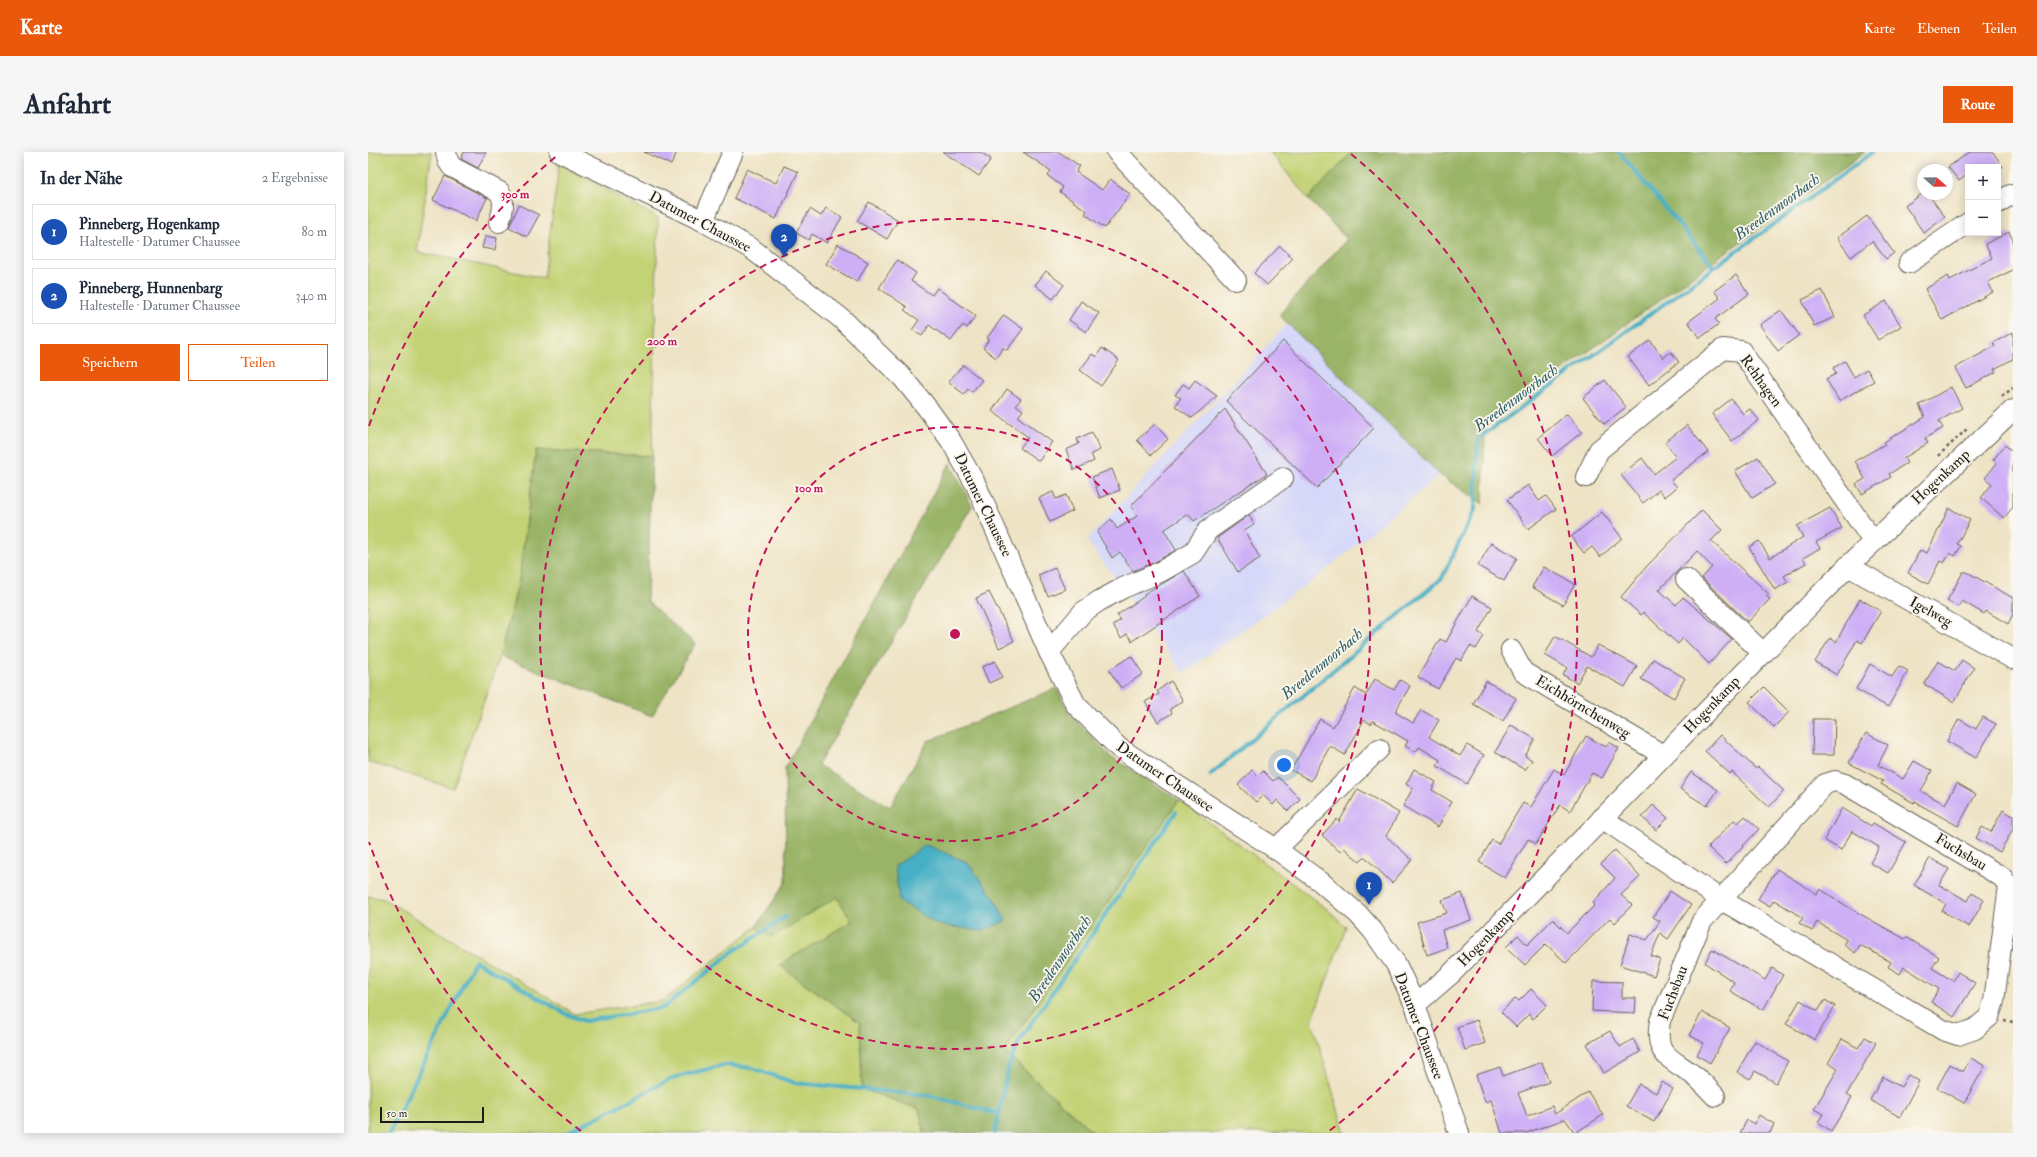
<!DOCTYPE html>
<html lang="de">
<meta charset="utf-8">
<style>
:root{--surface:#fff;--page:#f6f6f7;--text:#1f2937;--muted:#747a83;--line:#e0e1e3;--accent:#ea580c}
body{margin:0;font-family:"IM FELL Double Pica",serif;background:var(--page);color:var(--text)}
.controls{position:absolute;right:12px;top:12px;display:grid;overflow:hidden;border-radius:0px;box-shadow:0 2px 10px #0003}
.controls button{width:36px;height:36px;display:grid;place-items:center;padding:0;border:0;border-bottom:1px solid var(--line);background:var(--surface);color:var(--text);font:20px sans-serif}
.compass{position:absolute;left:1549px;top:12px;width:36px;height:36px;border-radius:50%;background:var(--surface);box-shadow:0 2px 10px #0003;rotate:110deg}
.scale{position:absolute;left:12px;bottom:10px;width:104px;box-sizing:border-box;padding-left:4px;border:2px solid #1c1c1c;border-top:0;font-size:11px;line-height:14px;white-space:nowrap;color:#1c1c1c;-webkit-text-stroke:3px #fbf7ec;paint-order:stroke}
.you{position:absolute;left:916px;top:613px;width:14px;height:14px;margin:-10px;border:3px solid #fff;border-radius:50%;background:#1a73e8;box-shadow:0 0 0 6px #1a73e833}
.badge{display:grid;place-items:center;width:26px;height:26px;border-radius:50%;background:var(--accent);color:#fff;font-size:13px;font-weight:700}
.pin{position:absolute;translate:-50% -33px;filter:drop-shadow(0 1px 2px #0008)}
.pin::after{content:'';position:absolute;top:21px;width:14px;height:12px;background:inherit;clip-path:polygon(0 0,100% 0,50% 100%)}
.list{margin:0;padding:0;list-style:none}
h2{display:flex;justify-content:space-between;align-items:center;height:52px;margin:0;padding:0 16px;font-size:17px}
h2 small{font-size:13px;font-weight:400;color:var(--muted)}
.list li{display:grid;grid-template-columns:26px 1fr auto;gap:12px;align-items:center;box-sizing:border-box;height:56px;margin:0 8px 8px;padding:0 8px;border:1px solid var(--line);border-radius:0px}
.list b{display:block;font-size:15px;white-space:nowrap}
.list p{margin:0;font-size:13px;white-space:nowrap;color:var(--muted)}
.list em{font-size:13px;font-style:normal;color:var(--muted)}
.actions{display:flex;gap:8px;padding:12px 16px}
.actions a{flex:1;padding:9px 0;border:1px solid var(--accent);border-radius:0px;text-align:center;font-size:14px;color:var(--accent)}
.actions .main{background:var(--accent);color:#fff}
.map{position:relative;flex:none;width:1645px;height:981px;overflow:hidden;border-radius:0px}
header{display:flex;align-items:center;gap:24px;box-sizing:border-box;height:56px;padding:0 20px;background:var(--accent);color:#fff}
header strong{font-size:19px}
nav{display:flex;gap:22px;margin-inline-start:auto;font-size:14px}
.intro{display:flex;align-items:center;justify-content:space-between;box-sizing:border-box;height:96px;padding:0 24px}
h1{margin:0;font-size:28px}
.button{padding:10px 18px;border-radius:0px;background:var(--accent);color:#fff;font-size:14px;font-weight:700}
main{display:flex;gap:24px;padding:0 24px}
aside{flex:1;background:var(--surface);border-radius:0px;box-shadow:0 2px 10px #0003}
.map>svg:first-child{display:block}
.built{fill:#d5d8f9}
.green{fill:#c2d275;stroke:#6f7748}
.forest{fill:#99b466;stroke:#5a6841}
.water{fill:#46afc5;stroke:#316670}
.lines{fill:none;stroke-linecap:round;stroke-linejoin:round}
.stream{stroke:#46afc5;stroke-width:4}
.building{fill:#ceaff6}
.minor-casing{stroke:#666257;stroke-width:22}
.path{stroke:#666257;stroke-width:2.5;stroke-dasharray:3 3;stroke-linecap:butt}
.minor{stroke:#fff;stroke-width:20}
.ring{fill:none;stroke:#c2185b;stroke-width:2;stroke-dasharray:7 5}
.labels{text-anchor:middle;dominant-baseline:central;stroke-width:3.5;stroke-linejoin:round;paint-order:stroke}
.street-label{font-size:15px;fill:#1c1c1c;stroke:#fbf7ec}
.water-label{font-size:16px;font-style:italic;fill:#2f5e68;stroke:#fbf7ec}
.centre{fill:#c2185b;stroke:#fbf7ec;stroke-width:2}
.ring-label{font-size:12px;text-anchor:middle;font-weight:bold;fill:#c2185b;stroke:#fbf7ec;stroke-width:3.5;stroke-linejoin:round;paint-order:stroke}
</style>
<header>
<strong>Karte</strong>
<nav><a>Karte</a><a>Ebenen</a><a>Teilen</a></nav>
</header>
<div class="intro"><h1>Anfahrt</h1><a class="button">Route</a></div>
<main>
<aside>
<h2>In der Nähe<small>2 Ergebnisse</small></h2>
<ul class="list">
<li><span class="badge" style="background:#1a4fb4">1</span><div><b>Pinneberg, Hogenkamp</b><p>Haltestelle · Datumer Chaussee</p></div><em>80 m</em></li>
<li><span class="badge" style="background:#1a4fb4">2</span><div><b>Pinneberg, Hunnenbarg</b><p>Haltestelle · Datumer Chaussee</p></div><em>340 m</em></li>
</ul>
<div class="actions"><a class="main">Speichern</a><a>Teilen</a></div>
</aside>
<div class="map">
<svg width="1645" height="981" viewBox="0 0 1645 981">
<rect width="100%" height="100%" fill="#fbf7ec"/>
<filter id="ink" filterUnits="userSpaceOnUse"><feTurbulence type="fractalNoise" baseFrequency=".025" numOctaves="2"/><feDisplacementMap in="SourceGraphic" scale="8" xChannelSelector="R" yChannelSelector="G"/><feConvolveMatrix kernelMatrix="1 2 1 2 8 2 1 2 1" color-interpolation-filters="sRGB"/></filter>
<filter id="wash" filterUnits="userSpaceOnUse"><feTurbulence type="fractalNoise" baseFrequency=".012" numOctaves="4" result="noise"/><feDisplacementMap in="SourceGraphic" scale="16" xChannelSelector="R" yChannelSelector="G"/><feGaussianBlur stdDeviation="0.9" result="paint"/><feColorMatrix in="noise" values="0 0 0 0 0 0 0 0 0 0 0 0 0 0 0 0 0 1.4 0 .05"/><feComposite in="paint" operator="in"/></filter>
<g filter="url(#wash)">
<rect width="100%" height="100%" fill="#eee3c4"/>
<polygon class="built" points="920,171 1072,323 949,425 815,521 719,388"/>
<g class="green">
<polygon points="0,0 64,0 49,100 176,126 191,12 290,66 284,304 168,298 151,428 132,504 85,636 0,610"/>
<polygon points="902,0 984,0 940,47"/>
<polygon points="811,648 959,757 978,775 944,869 977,981 726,981 636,900"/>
<polygon points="0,744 16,747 207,862 295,849 388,775 404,785 469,744 484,769 412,813 492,871 494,937 551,957 556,981 0,981"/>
</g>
<g class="forest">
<polygon points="984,0 1497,0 1117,274 1115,352 1072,323 911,163 979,87 940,47"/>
<polygon points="168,298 284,304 279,449 327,492 284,564 132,504 151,428"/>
<polygon points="582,311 604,354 450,613 522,655 560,589 689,536 701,562 743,605 811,648 636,900 726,981 556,981 551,957 494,937 492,871 411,813 484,769 469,745 404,785 388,775 418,730 417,616"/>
</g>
<polygon class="water" points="558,693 599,710 626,746 638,769 613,779 571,773 531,749 527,714"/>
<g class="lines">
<g class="stream">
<polyline points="1251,0 1346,115"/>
<polyline points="842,623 1074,426 1107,357 1110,287 1505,0"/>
<polyline points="21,981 107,809 198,862 217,869 295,856 363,801 417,765"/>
<polyline points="199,981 305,926 356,913 384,916 427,931 559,943 631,962"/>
<polyline points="627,981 640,916 651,889 808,660"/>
</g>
</g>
<g id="blocks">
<g class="building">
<polygon points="96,0 118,0 110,16 93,7"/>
<polygon points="276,0 309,0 303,13"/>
<polygon points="575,0 612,0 623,7 611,24"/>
<polygon points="655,0 691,0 712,14 708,20 734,38 742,27 762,42 737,76 717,62 719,59 692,40 695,35 680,24 683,19"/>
<polygon points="1602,0 1625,0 1635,15 1600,15 1600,22 1591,29 1580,15"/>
<polygon points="416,14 430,20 408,67 366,46 379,17 408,31"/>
<polygon points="77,24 119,46 108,69 65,48"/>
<polygon points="1555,41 1560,42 1577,65 1556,81 1537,54"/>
<polygon points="501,50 530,68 519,87 489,69"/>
<polygon points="151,53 171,63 159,85 141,75"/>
<polygon points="458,56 474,65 459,91 444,82 441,88 428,81 442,57 453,64"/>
<polygon points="1499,64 1526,101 1518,107 1504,89 1483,105 1469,86"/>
<polygon points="1641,80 1645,88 1645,118 1620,130 1625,140 1574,168 1557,137 1580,124 1582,128 1624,106 1617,92"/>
<polygon points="117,84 129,86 127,98 114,96"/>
<polygon points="470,92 500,110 489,130 458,112"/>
<polygon points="912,94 925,106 899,133 886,121"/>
<polygon points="529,108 548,121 543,129 564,143 569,136 608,164 599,176 595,173 583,189 561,173 554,184 544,178 551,168 536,158 539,155 511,136"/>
<polygon points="678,119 696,133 685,147 667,133"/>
<polygon points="1368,123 1381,142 1347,167 1351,172 1332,186 1320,170 1352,146 1346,139"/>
<polygon points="1454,138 1467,165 1446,174 1434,148"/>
<polygon points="713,149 731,161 718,180 701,168"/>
<polygon points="1518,149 1533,174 1510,188 1495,163"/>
<polygon points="1413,158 1431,183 1410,199 1392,173"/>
<polygon points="636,163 655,177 639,198 635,196 628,206 615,196 621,187 619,186"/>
<polygon points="1645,180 1645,207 1626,217 1628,220 1598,236 1587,216 1627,194 1625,191"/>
<polygon points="1282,188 1295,206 1303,200 1311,210 1281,233 1260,205"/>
<polygon points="915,189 1006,276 949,336 858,249"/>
<polygon points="734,196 751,208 733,234 712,218 724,202 728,205"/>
<polygon points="1477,209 1486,225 1499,217 1506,229 1471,249 1458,227 1468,222 1465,216"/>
<polygon points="595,213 614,228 604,240 600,237 596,242 580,230"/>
<polygon points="827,228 849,244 824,266 807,254 813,246 807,243 815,232 821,236"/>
<polygon points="1237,228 1258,255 1236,272 1215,246"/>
<polygon points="1583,235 1594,256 1571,269 1575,276 1557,286 1560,291 1536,306 1539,311 1521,322 1523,325 1494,342 1488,332 1497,327 1487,309 1517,292 1516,290 1557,265 1551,253"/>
<polygon points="639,237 653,247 648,253 655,258 650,265 684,290 671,309 652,296 660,285 624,259"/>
<polygon points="1363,247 1375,262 1382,257 1391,268 1364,289 1344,262"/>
<polygon points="857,257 899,322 826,369 820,362 796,378 808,398 787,410 765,419 752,400 744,406 729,380 743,367 749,377 769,364 763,354"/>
<polygon points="1199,262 1214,280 1184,304 1170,286"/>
<polygon points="787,272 800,287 783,303 769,288"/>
<polygon points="1319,273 1340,300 1303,328 1309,335 1297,345 1291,338 1275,351 1253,323 1274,306 1286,322 1308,305 1297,290"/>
<polygon points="724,280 732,298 723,302 726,309 706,318 698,298 711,292 709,287"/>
<polygon points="1637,293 1645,300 1645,355 1636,366 1613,346 1624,332 1617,326 1629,311 1625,308"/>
<polygon points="1390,305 1407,332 1384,346 1367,319"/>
<polygon points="744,317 752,338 732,346 724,325"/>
<polygon points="1160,333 1171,349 1178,344 1188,357 1160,377 1139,348"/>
<polygon points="685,340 688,347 698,343 705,359 682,370 671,346"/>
<polygon points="1462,356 1474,376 1448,390 1452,396 1435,406 1438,411 1416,424 1420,430 1407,438 1381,395 1391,389 1402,406 1435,385 1429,374"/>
<polygon points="1581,356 1602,368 1589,392 1593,394 1587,404 1582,401 1576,411 1572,409 1560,432 1540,421 1552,398 1559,401"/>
<polygon points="1334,358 1354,378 1343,389 1401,442 1398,444 1402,447 1380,470 1334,426 1344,415 1329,399 1291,438 1308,453 1315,445 1364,487 1341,512 1315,486 1310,492 1275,460 1273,463 1253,445 1279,414"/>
<polygon points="1234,360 1254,386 1232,405 1224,395 1216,401 1203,385"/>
<polygon points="881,363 886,372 876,378 892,406 870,420 849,386"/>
<polygon points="1123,391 1149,406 1136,429 1110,414"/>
<polygon points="1176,415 1207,432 1195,453 1164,435"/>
<polygon points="687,416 697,437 680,444 670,423"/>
<polygon points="816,419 832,444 764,489 759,482 753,486 745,473 753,468 749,463 777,444 776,442"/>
<polygon points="1595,420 1599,420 1645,446 1645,462 1640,472 1618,459 1616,462 1594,449 1590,455 1579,449"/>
<polygon points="621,440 646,489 631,496 608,446"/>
<polygon points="1104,444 1124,455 1110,480 1116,484 1108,497 1102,494 1093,509 1088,506 1070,537 1050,525 1072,487 1078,490"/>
<polygon points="1492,447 1513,459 1494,491 1489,488 1469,523 1447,510 1462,486 1468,490"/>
<polygon points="1187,484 1223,505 1230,493 1269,514 1257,535 1219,514 1209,531 1195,523 1199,516 1177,503"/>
<polygon points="763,504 775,522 753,536 741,518"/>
<polygon points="1285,507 1317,526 1306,546 1273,527"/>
<polygon points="1594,508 1606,516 1586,550 1556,532 1570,509 1587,519"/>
<polygon points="627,509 634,525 621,531 614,515"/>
<polygon points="1502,512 1524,525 1531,514 1540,519 1520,555 1488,537"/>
<polygon points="1007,527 1026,538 1032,528 1042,534 1027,560 1045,571 1053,558 1071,568 1061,585 1092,604 1099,593 1116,603 1099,632 1069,614 1072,608 1051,595 1048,600 1037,594 1040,589 1005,569 1003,572 996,568 977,603 962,594 943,629 923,618 952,567 965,575 987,536 998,543"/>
<polygon points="803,529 815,549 802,557 804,561 790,570 777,550 791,542 789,539"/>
<polygon points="1118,529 1148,546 1135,569 1105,552"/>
<polygon points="1396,535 1421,560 1406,575 1381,550"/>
<polygon points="1615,565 1628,572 1608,606 1579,589 1591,567 1608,577"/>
<polygon points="1445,567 1467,567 1466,603 1444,603"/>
<polygon points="1143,573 1167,587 1157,604 1164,608 1157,618 1127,600"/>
<polygon points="1498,581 1520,593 1510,613 1535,627 1546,609 1564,619 1553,639 1577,652 1589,631 1608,642 1590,674 1547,650 1546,651 1513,632 1515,629 1481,611"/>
<polygon points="1352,583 1388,617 1390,615 1416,639 1401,655 1364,620 1362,622 1337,599"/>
<polygon points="1218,584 1238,595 1241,590 1251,596 1234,626 1224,621 1202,659 1192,653 1168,692 1160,687 1137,726 1111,710 1124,688 1130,692 1155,651 1163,655 1186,617 1196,623"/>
<polygon points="1046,617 1068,630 1064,638 1084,650 1070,675 1035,654 1045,636 1038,632"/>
<polygon points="884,618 890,624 895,619 905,629 910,625 932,647 920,659 909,648 905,653 895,643 888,650 870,633"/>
<polygon points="1323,620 1350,638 1339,654 1312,637"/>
<polygon points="990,637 1031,661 1018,684 1044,708 1024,731 997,705 992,710 976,696 972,700 954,683 969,667 971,670"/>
<polygon points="1285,653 1300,666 1288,678 1274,665"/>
<polygon points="1474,656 1503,674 1505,671 1538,690 1520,721 1502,711 1511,695 1484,679 1473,698 1456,688"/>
<polygon points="1635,658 1645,664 1645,677 1632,700 1608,686 1614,675 1623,680"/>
<polygon points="1377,664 1391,677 1358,712 1340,695 1366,668 1370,671"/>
<polygon points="1247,698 1272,725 1253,743 1264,753 1247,771 1242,766 1198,811 1178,792 1157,813 1138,795 1150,783 1159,793 1185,767 1199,781 1227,753 1225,751 1247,726 1233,712"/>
<polygon points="1562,706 1581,717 1571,733 1600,749 1604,741 1616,748 1601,775 1574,759 1578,752 1546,733"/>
<polygon points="1409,717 1449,742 1452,737 1485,758 1537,787 1538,785 1571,805 1564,816 1585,829 1590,820 1607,831 1586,865 1563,850 1571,837 1536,815 1532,822 1520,815 1523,810 1492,793 1487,801 1476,793 1479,788 1449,770 1444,779 1431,771 1435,766 1406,748 1402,754 1390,747"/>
<polygon points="1302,739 1323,753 1300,787 1292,781 1283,804 1292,807 1286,824 1252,813 1262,782 1279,788 1292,769 1285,765"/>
<polygon points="1094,741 1103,768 1074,778 1079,796 1059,803 1049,770 1079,761 1074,748"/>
<polygon points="1344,797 1397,828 1404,816 1415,823 1395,858 1362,839 1366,830 1337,811"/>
<polygon points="1225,829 1254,830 1254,846 1268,846 1267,861 1224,859"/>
<polygon points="1163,837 1179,853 1165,867 1161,862 1148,875 1133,860 1148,846 1151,849"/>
<polygon points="1432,848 1450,859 1457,848 1467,854 1447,888 1418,872"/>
<polygon points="1334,860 1362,876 1342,911 1329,903 1336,891 1321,883"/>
<polygon points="1109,868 1117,891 1097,898 1089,875"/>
<polygon points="1242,879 1252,895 1265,887 1272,900 1236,921 1219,892"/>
<polygon points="1497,885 1508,891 1479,942 1484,945 1463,979 1450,970 1455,962 1446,957 1470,917 1460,911 1474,887 1490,896"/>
<polygon points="1387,889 1420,909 1408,931 1387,919 1382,927 1369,920"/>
<polygon points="1603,906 1617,914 1596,951 1569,936 1582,912 1595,920"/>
<polygon points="1174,910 1181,930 1150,941 1159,964 1184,954 1187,962 1220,940 1235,963 1207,981 1197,967 1158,981 1134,981 1123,948 1117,950 1108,923 1132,915 1135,924"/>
<polygon points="1540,923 1551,929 1532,965 1502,948 1515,925 1533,935"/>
<polygon points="1294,930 1305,937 1286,970 1258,954 1271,932 1288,941"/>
<polygon points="1391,963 1406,972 1402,981 1372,981 1379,968 1386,972"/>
</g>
</g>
</g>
<g filter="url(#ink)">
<use href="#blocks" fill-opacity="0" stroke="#666257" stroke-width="1"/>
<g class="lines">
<g class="minor-casing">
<g id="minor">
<path d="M78 0 80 9 84 15 132 40C137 51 135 59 131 70"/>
<polyline points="192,0 335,69 384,97 474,167 534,225 560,257 583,289 608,333 681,500 708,553 751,596 908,697 953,730 990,762 1005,779 1028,812 1047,853 1091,981"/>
<polyline points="749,0 868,128"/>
<polyline points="1630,51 1642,43 1645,44"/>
<polyline points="335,69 365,0"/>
<polyline points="1541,111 1600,71"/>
<polyline points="1218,325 1231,298 1355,197 1373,199 1505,389"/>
<polyline points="1480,414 1645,507"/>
<polyline points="1318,427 1395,501"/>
<polyline points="1143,498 1155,520 1295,603"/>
<polyline points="681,500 715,460 731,449 755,436 792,420 825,401 840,378 915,326"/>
<path d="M1234 666 1352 747 1575 878 1590 883 1607 877 1621 865 1626 849 1640 741 1639 732 1634 725 1477 632 1467 629 1457 632 1334 769 1292 869C1286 903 1301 905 1324 922 1333 928 1340 937 1347 944"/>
<polyline points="908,697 1011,597"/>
<polyline points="1047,853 1083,822 1480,414 1645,258"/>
</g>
</g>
<g class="path">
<polyline points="1634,244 1645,236"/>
<polyline points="1570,304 1600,276"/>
<polyline points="1636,868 1645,870"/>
</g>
<use href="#minor" class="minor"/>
</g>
</g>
<g class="ring">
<circle cx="587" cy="482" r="207"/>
<circle cx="587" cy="482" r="415"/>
<path d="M213 979A622 622 0 0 1 1 690M1 274A622 622 0 0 1 191 2M983 2A622 622 0 0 1 961 979"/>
</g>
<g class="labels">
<g class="street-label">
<text transform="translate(332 70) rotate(28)">Datumer Chaussee</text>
<text transform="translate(1393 229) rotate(54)">Rehhagen</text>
<text transform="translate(1573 325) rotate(-43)">Hogenkamp</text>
<text transform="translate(615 353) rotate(64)">Datumer Chaussee</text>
<text transform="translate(1563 460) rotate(29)">Igelweg</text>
<text transform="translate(1344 553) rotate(-46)">Hogenkamp</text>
<text transform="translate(1215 555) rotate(31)">Eichhörnchenweg</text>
<text transform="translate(797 625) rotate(34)">Datumer Chaussee</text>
<text transform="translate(1593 700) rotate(31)">Fuchsbau</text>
<text transform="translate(1118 786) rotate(-46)">Hogenkamp</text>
<text transform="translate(1305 841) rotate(-69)">Fuchsbau</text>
<text transform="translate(1051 874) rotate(69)">Datumer Chaussee</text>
</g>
<g class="water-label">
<text transform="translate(1409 55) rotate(-36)">Breedenmoorbach</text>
<text transform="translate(1148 246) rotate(-37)">Breedenmoorbach</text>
<text transform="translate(954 512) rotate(-40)">Breedenmoorbach</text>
<text transform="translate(692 807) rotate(-56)">Breedenmoorbach</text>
</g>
</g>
<circle cx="587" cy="482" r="6" class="centre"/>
<g class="ring-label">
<text x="147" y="46">300 m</text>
<text x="294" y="193">200 m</text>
<text x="441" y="340">100 m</text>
</g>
</svg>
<div class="controls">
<button>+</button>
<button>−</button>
</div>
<svg class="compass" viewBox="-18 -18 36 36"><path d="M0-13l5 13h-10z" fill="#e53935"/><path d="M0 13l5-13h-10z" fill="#747a83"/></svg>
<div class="scale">50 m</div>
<div class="you"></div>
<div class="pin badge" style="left:1001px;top:753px;background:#1a4fb4">1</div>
<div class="pin badge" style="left:416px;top:105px;background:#1a4fb4">2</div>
</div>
</main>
